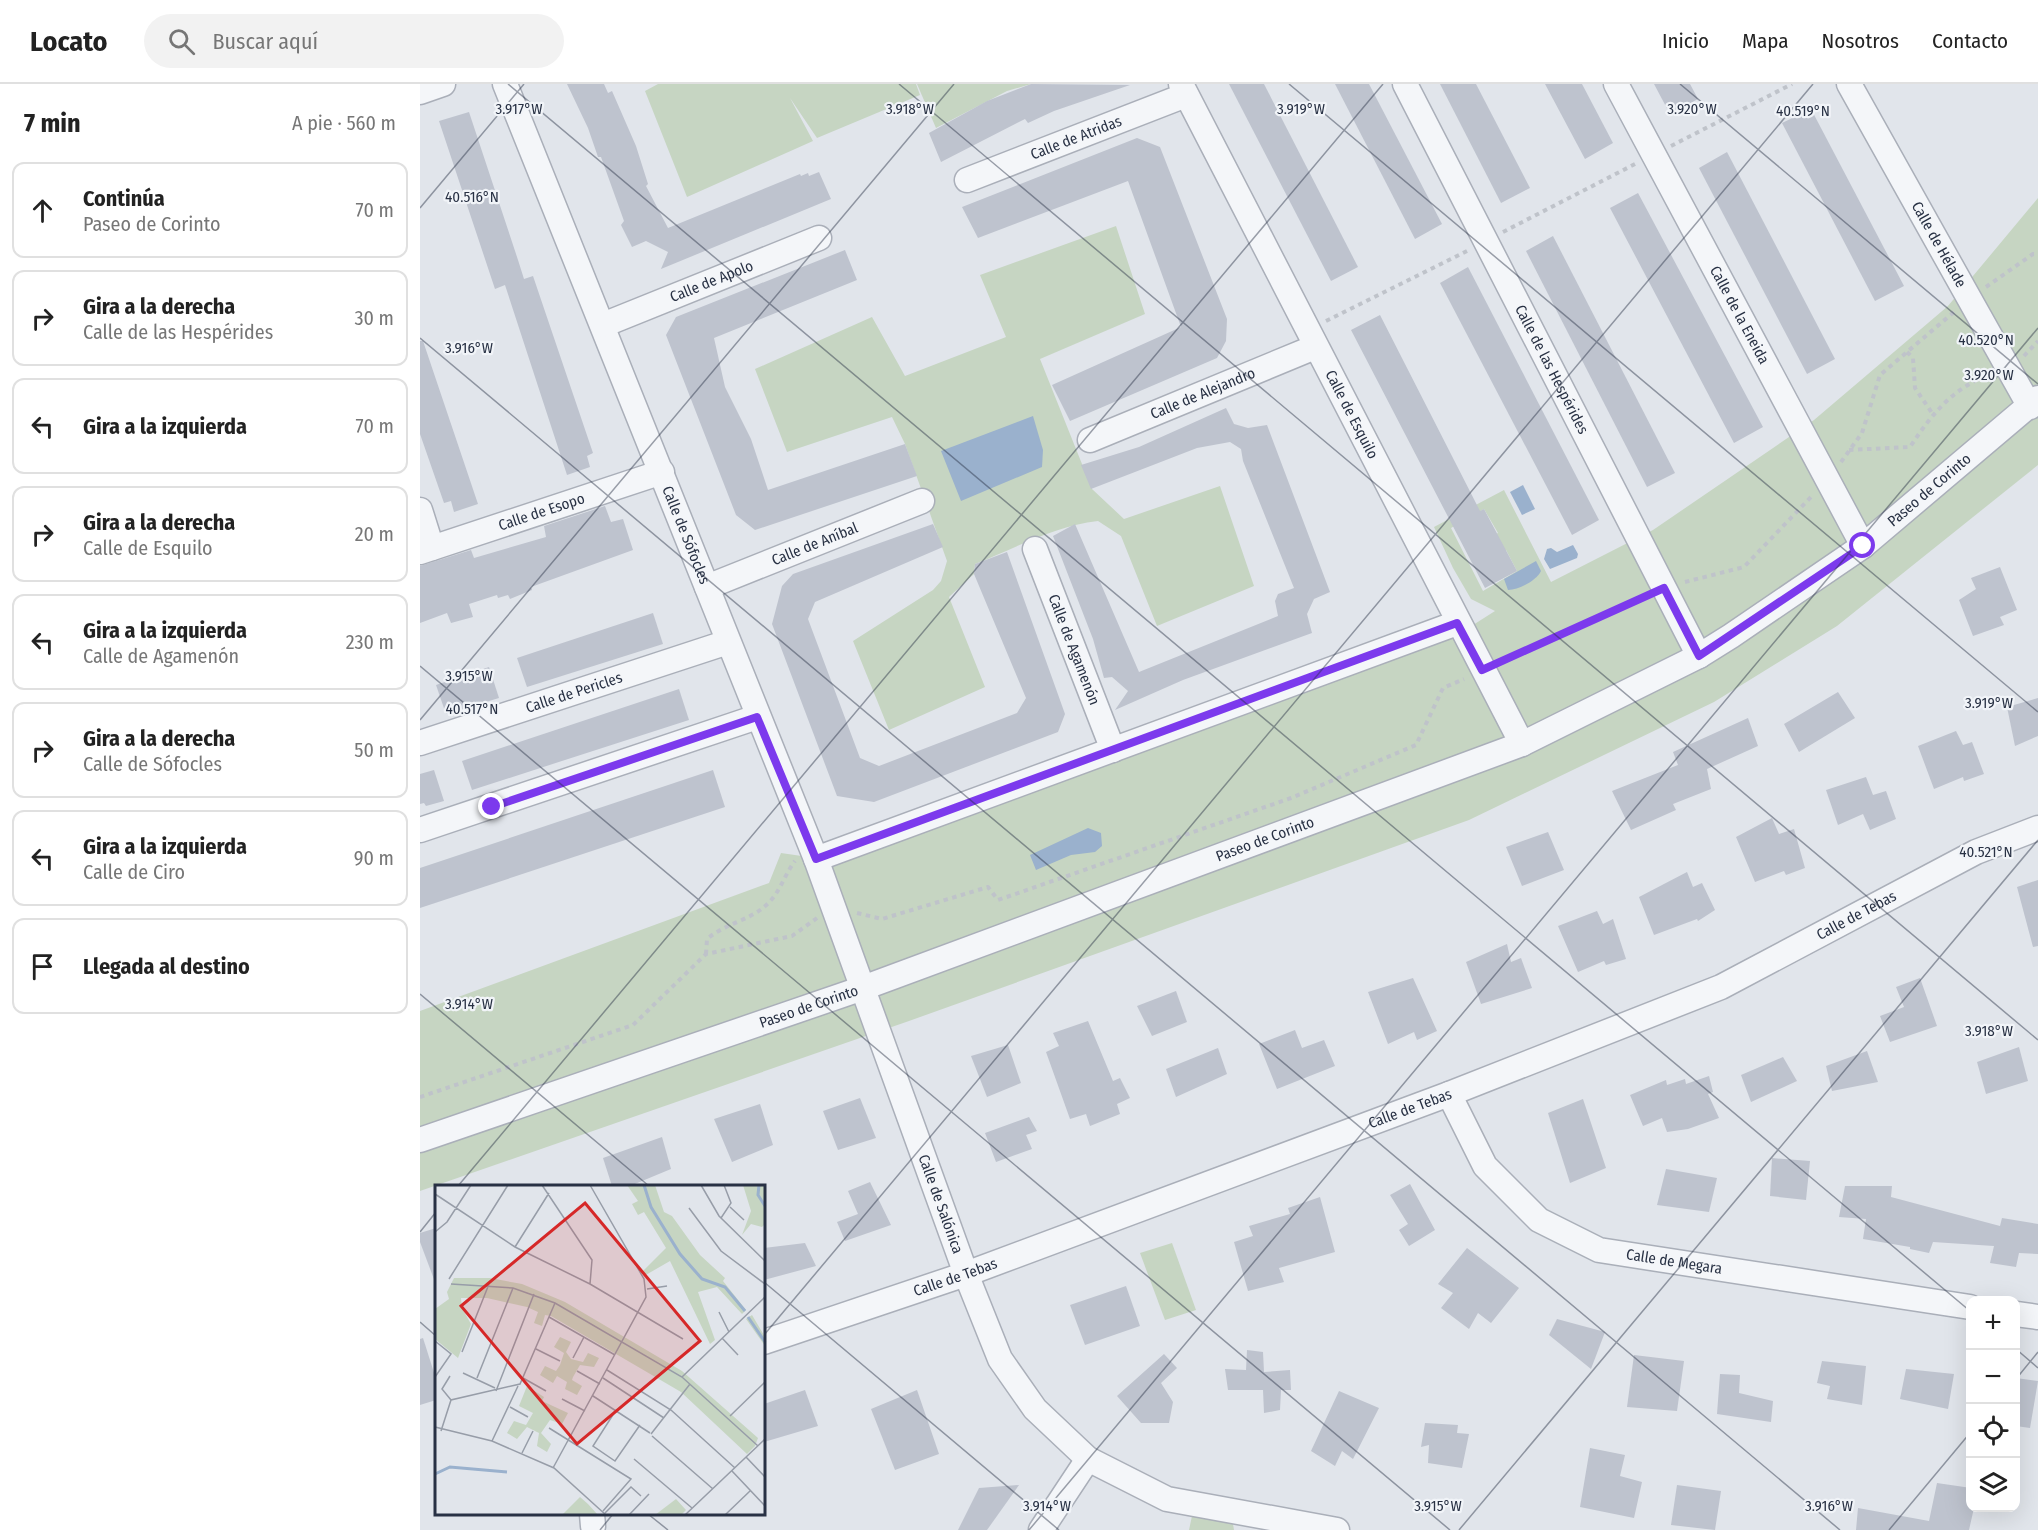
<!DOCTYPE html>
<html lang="es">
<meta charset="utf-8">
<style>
:root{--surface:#fff;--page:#f2f2f2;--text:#222;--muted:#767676;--line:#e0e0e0}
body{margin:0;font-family:"Fira Sans Condensed",sans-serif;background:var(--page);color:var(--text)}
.controls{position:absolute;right:18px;bottom:18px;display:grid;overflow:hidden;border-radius:12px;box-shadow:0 6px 24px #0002}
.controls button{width:54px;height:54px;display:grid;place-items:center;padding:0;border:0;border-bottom:2px solid var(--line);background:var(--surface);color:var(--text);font:30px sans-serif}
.stop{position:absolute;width:18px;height:18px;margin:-14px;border:4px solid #7c3aed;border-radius:50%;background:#fff}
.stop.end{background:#7c3aed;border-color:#fff;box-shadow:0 2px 6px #0008}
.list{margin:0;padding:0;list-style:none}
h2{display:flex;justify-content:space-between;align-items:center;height:78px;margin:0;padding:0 24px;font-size:26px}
h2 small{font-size:20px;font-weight:400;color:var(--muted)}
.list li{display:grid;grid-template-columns:39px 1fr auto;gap:18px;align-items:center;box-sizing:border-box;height:96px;margin:0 12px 12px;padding:0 12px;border:2px solid var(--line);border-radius:12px}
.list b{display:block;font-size:22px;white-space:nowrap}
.list p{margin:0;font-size:20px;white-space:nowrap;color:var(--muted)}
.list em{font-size:20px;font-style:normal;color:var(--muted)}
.icon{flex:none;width:33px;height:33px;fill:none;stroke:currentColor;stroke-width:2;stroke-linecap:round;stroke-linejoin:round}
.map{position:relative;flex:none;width:1618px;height:1446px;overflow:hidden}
header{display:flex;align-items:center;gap:36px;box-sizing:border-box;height:84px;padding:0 30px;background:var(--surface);border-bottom:2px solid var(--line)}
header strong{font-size:28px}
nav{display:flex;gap:33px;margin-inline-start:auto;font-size:21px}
.search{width:420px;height:54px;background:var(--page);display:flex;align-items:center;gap:15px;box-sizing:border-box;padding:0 21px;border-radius:33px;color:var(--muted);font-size:22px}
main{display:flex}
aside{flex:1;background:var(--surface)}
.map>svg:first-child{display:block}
.green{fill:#c6d5c2;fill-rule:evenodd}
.water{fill:#9ab1cd}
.building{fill:#bec3ce}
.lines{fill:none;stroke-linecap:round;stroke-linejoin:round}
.minor-casing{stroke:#aaafb9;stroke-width:27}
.path{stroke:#bfc3ca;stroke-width:4;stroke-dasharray:4.5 4.5;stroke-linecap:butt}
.minor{stroke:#f4f6f9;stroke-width:24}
.route{stroke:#7c3aed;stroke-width:8}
.ticks{fill:none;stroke:#283144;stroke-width:1.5;stroke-opacity:0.45}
.labels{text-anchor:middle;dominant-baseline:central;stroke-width:4.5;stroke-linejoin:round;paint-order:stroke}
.street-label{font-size:15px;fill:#283144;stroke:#f1f4f8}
.inset-river{fill:none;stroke:#9ab1cd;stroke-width:3}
.inset-road{fill:none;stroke:#979da8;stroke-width:1.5}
.view{fill:#d62828;fill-opacity:0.15;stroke:#d62828;stroke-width:3}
.inset-edge{fill:none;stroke:#283144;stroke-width:3}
.ticks-label{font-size:15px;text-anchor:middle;fill:#283144;stroke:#f1f4f8;stroke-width:4.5;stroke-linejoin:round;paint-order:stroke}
</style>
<header>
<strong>Locato</strong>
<div class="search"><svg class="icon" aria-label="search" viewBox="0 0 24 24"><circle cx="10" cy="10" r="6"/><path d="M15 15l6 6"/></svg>Buscar aquí</div>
<nav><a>Inicio</a><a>Mapa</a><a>Nosotros</a><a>Contacto</a></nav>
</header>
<main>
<aside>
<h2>7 min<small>A pie · 560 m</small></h2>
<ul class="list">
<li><svg class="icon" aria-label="ahead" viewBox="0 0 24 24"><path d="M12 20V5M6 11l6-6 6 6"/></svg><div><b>Continúa</b><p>Paseo de Corinto</p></div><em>70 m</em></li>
<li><svg class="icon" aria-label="right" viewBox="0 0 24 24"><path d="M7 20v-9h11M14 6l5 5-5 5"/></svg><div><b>Gira a la derecha</b><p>Calle de las Hespérides</p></div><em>30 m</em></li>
<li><svg class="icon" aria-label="left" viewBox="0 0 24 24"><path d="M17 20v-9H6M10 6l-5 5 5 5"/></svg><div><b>Gira a la izquierda</b></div><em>70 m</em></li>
<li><svg class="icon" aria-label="right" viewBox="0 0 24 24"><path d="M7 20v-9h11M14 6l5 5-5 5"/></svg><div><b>Gira a la derecha</b><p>Calle de Esquilo</p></div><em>20 m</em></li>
<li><svg class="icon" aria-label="left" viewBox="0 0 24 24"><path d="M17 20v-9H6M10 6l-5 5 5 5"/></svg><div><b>Gira a la izquierda</b><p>Calle de Agamenón</p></div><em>230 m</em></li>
<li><svg class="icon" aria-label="right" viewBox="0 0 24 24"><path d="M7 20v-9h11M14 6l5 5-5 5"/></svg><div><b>Gira a la derecha</b><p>Calle de Sófocles</p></div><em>50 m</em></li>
<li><svg class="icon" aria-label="left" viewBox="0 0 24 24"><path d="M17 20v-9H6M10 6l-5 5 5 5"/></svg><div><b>Gira a la izquierda</b><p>Calle de Ciro</p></div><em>90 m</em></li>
<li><svg class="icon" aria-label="arrive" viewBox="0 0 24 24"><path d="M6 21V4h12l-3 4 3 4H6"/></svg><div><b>Llegada al destino</b></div></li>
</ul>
</aside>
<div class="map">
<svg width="1618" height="1446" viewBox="0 0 1618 1446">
<rect width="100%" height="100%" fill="#e1e5eb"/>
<g class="green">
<polygon points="238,0 496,0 500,11 397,54 370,14 393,57 267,113 225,7"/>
<polygon points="497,0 611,0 587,7 516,44"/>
<path d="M1618 114V381L1417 542 1294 618 1049 736 489 937 0 1107V927L349 799 361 769 416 777 1031 555 1075 527 1051 515 1033 484 1014 443 1084 406 1131 498 1233 446 1394 336 1528 222ZM1064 425 1078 449 1066 455 1073 471 1086 466 1097 487 1063 507 1031 444Z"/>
<path d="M696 142 725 230 620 275 672 405 704 435 800 402 834 502 737 542 701 452 678 437C634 442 596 464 555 480L554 490 529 513 565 603 469 646 433 557 513 506 521 497 527 477 485 360 472 333 367 368 335 285 452 233 485 292 586 253 560 191Z"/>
<polygon points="752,1159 776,1226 745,1236 720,1169"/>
<polygon points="772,1432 813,1440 814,1446 769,1446"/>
</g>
<g class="water">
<polygon points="613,332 623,366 622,383 541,417 521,367"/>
<polygon points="1103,401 1115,425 1102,431 1090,408"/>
<polygon points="1153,461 1158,470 1157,474 1130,485 1124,475 1127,465 1131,464 1137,468"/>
<path d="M1116 477 1121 487C1117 496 1099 506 1088 506L1084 495Z"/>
<polygon points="668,744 681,749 682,762 675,768 651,771 616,786 610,771"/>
</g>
<g class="building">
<polygon points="147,0 184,0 188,9 192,7 216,62 228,100 226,102 248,144 380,90 381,92 388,89 389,92 399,88 411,115 241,185 248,168 226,157 212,163 201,141 204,137 181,73 178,73 168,44"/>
<polygon points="611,0 710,1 634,27 608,39 605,35 521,78 509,49 567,17"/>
<polygon points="809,0 844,0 938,183 911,197"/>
<polygon points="915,0 949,0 1022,140 995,155"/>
<polygon points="1020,0 1056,0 1110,104 1081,119"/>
<polygon points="1125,0 1162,0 1193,59 1165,75"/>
<polygon points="1234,0 1270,0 1278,15 1250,30"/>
<polygon points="1391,25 1484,202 1455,217 1362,39"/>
<polygon points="49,28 98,176 104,195 113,192 173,369 167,372 170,383 147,391 85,201 75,205 19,37"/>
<polygon points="717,54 740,63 807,235 806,257 797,274 650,337 632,301 761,243 708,97 558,154 542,123"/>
<polygon points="1307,68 1415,275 1387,290 1279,84"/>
<polygon points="1218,109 1343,343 1314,359 1190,124"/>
<polygon points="1133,152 1255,389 1227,403 1106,167"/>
<polygon points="425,166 437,196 294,254 305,303 331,355 348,406 485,360 497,392 335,446 316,431 246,251 256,233"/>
<polygon points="1048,183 1179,436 1152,451 1020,199"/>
<polygon points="960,231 1060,427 1064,425 1097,487 1065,504 931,246"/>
<polygon points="0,257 3,257 58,420 34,428 31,417 24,419 0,350"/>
<polygon points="806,324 814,340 828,344 847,341 910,508 894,515 887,530 892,549 763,596 695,626 708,607 692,593 684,594 673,555 633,452 655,440 719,588 858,532 855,517 858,510 874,504 823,377 821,365 810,358 777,364 671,405 661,381 719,363"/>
<polygon points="185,422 191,438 203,435 213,466 111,503 112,506 90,515 88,511 78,514 77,511 49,520 53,533 31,539 27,529 0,539 0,482 51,466 54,474 126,453 124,442"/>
<polygon points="513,440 523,463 395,518 388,535 440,674 459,682 597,629 606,614 554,490 555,480 587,468 645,630 638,648 454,718 417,712 352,540 362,502 373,490"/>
<polygon points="1580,483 1597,526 1580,533 1584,541 1553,552 1539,516 1556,505 1551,494"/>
<polygon points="233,529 243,560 107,603 97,574"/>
<polygon points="69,583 79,614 26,630 16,601"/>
<polygon points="259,605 269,636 52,706 42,677"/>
<polygon points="1418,608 1435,634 1379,668 1364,640"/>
<polygon points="1618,614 1618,652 1595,662 1587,623"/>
<polygon points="1328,634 1338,662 1287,685 1291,705 1253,720 1256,726 1211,746 1192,707 1258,681 1253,668"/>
<polygon points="1536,647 1543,661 1552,658 1564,690 1544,697 1543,693 1514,705 1498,662"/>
<polygon points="14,686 24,717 6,722 4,719 0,720 0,690"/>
<polygon points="293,686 305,723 0,824 0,784"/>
<polygon points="1446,693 1453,711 1466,707 1476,735 1450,746 1443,730 1418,741 1406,706"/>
<polygon points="1352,734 1359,750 1374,745 1385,784 1366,791 1364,787 1335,798 1316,753"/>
<polygon points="1128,748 1144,786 1102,802 1086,763"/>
<polygon points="1267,788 1273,803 1282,799 1295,826 1278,837 1277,835 1234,851 1219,813"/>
<polygon points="1618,796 1618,862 1613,863 1597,803"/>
<polygon points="1177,827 1183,840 1193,835 1206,875 1186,881 1184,877 1158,888 1138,842"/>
<polygon points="1087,860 1091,878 1101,874 1112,904 1061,920 1046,878"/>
<polygon points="993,894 1017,947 997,956 994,948 968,960 948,908"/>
<polygon points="1500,894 1517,942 1470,958 1460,932 1484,923 1476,903"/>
<polygon points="756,907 767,938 732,952 717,922"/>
<polygon points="668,937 693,997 700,994 710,1014 697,1020 700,1030 670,1042 666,1030 650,1035 626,968 639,962 633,949"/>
<polygon points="875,946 882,964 904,956 915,982 857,1005 839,960"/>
<polygon points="588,961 601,999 567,1013 551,972"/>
<polygon points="1599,963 1608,997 1566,1010 1557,978"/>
<polygon points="798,964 807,990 756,1013 746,985"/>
<polygon points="1447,967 1458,998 1412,1007 1406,982"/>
<polygon points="1363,973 1377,997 1331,1018 1321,991"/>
<polygon points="1289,992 1293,1008 1288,1010 1299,1034 1268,1045 1247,1048 1242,1034 1223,1042 1210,1011 1246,996 1247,1001 1265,995 1266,1000"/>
<polygon points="440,1014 456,1054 418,1066 403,1027"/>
<polygon points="1163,1015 1186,1084 1150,1099 1128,1029"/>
<polygon points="340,1020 353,1061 312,1078 294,1035"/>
<polygon points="609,1033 617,1047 606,1051 612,1065 576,1078 565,1049"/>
<polygon points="242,1053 251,1085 210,1102 192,1102 183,1074"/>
<polygon points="1352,1074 1390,1077 1386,1116 1350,1112"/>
<polygon points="1246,1085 1297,1094 1289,1128 1237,1121"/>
<polygon points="450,1098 471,1141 425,1157 417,1138 438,1130 428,1107"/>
<polygon points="990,1100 1015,1146 989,1162 979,1146 988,1140 970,1111"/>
<polygon points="1425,1102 1472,1102 1471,1113 1580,1142 1582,1134 1618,1140 1618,1170 1599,1169 1596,1183 1570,1179 1574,1162 1513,1158 1509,1169 1490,1165 1490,1163 1443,1155 1446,1135 1419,1133"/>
<polygon points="900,1113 915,1168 859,1184 864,1198 828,1207 814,1158 833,1152 829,1142 870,1130 868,1124"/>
<polygon points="16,1144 16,1198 15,1198 0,1158 0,1149"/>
<polygon points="385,1159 396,1182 344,1196 344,1164"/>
<polygon points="1047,1164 1099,1204 1071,1239 1058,1229 1049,1245 1021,1224 1033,1209 1018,1200"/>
<polygon points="706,1202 720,1242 665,1261 650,1221"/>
<polygon points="1137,1235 1185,1248 1171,1285 1129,1251"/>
<polygon points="3,1254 16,1295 16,1316 0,1321 0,1255"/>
<polygon points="827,1266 843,1268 844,1288 870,1286 871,1306 861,1306 860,1326 844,1329 843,1306 808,1306 805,1285 826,1286"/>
<polygon points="744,1270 757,1284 741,1299 753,1318 749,1339 721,1339 697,1312"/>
<polygon points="1214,1271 1264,1277 1257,1327 1207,1323"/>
<polygon points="1402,1277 1446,1282 1442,1321 1407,1315 1410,1302 1397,1299"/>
<polygon points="1486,1285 1534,1290 1528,1325 1480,1315"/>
<polygon points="1300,1290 1320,1291 1319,1309 1353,1317 1351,1338 1297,1330"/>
<polygon points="1596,1294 1618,1297 1610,1344 1596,1342"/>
<polygon points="385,1306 398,1342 344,1358 344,1320"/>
<polygon points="497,1306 519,1370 475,1386 451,1325"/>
<polygon points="919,1307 959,1324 933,1375 922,1367 915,1382 891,1367"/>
<polygon points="1005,1339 1038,1341 1037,1349 1049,1350 1042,1384 1008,1379 1009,1361 1001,1363"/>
<polygon points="1170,1364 1205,1371 1200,1392 1222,1398 1214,1434 1160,1423"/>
<polygon points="1517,1399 1551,1404 1551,1424 1554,1424 1549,1446 1436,1446 1438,1424 1509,1437"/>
<polygon points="599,1401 567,1446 538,1446 559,1404"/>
<polygon points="1257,1401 1301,1407 1295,1446 1251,1441"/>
</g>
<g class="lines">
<g class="minor-casing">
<g id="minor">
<path id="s1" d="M85 0 396 775 546 1190 580 1275 615 1325 668 1375 747 1415 917 1446"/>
<path id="s2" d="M761 0 1102 660"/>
<path id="s3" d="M985 0 1279 572"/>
<path id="s4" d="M1196 0 1443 462"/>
<path id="s5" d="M1429 0 1610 323"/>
<polyline points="0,8 23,0"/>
<path id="s6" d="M547 96 766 11"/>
<path id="s7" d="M183 241 399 154"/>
<path id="s8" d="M670 356 895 263"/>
<polyline points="0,426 12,464"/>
<path id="s9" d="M615 465 693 666"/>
<path id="s10" d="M0 468 242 388"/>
<path id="s11" d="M287 503 502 417"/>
<path id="s12" d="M0 659 308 558"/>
<polyline points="0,746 337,633"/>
<polyline points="396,775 1037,539"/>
<path id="s13" d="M1029 1010 1065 1082 1119 1136 1179 1166 1550 1223"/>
<path id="s14" d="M0 1056 443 904 1102 660 1279 572 1311 552 1443 462 1618 314"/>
<polyline points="1596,1230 1618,1233"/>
<path id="s15" d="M344 1258 546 1190 1029 1010 1301 903 1556 768 1618 744"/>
<polyline points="172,1430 173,1442"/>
<polyline points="621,1446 668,1375"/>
</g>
</g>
<g class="path">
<polyline points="1251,62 1372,0"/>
<polyline points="1083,148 1215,80"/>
<polyline points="1566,203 1613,170 1618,170"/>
<polyline points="906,237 1047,167"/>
<polyline points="1487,268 1493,274 1495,304 1512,329"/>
<polyline points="1604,272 1618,257"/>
<path d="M1429 366 1490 363C1512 330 1531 306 1569 290"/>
<polyline points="1421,378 1442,349 1460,291 1534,228"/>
<polyline points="1265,498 1324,483 1393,411"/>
<polyline points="1081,578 1224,513"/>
<polyline points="437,829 462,835 568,803 578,816 871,714 996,661 1023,604 1044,595"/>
<path d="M286 870 287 855C305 840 329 836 344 823 360 810 363 793 375 777"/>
<polyline points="0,1013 213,941 286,870 372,852 397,834"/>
</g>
<use href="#minor" class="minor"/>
</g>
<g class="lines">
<polyline class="route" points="72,723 337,633 396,775 1037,539 1062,586 1244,504 1279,572 1443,462"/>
</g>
<path class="ticks" d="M88 0 1550 1227M479 0 1618 956M869 0 1618 628M1260 0 1618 300M0 124 104 0M0 254 1420 1446M0 582 1030 1446M0 636 534 0M0 910 229 1102M38 1102 963 0M0 1148 16 1128M344 1198 639 1446M0 1238 16 1252M344 1251 1393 0M1596 1265 1618 1284M1596 1295 1618 1268M228 1430 248 1446M180 1446 193 1430M609 1446 1618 244M1039 1446 1618 756M1469 1446 1550 1349"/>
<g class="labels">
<g class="street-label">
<text stroke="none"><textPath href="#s6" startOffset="117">Calle de Atridas</textPath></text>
<text stroke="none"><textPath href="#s5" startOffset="184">Calle de Hélade</textPath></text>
<text stroke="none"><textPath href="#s7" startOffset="117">Calle de Apolo</textPath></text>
<text stroke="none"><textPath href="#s4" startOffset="262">Calle de la Eneida</textPath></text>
<text stroke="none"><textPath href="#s3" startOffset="321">Calle de las Hespérides</textPath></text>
<text stroke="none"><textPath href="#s8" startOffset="122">Calle de Alejandro</textPath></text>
<text stroke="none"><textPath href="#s2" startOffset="372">Calle de Esquilo</textPath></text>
<text stroke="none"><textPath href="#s14" startOffset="1653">Paseo de Corinto</textPath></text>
<text stroke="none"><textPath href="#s10" startOffset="128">Calle de Esopo</textPath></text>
<text stroke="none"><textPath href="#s1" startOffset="486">Calle de Sófocles</textPath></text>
<text stroke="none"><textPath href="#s11" startOffset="116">Calle de Aníbal</textPath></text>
<text stroke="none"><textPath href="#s9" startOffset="108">Calle de Agamenón</textPath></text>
<text stroke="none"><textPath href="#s12" startOffset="162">Calle de Pericles</textPath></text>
<text stroke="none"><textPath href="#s14" startOffset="897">Paseo de Corinto</textPath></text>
<text stroke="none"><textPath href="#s15" startOffset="1174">Calle de Tebas</textPath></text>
<text stroke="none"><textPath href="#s14" startOffset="411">Paseo de Corinto</textPath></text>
<text stroke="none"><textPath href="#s15" startOffset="687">Calle de Tebas</textPath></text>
<text stroke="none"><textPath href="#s1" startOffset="1202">Calle de Salónica</textPath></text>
<text stroke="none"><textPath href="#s13" startOffset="300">Calle de Megara</textPath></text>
<text stroke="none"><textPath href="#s15" startOffset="202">Calle de Tebas</textPath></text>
</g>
</g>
<g transform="translate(15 1101)">
<rect width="330" height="330" fill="#e1e5eb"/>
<path d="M192 0H220L229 27 237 31 265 70 290 93 288 96 311 125 307 129 282 102 263 107 280 155 275 159 235 76 209 91 207 87 231 63 209 27 203 30 197 19 203 16ZM308 0H330V39L327 42 316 39 307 50 316 26ZM19 93H55L87 99 130 117 247 186 323 253 320 261 312 269 246 207 116 131 110 130 107 141 99 138 103 127 92 122 52 113H26L27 123 36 139 23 173 0 154V124L14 114 12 107ZM317 130 330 152V161L311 134ZM125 152 136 157 131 167 136 174 148 177 153 168 164 173 159 182 145 180 138 192 137 195 147 201 142 210 130 204 132 197 122 191 118 198 105 190 110 181 121 186 125 180 129 168 119 162ZM92 201 109 212 107 216 133 228 127 239 115 235 106 248 116 259 112 267 102 261 104 248 92 242 82 254 72 248 79 236 91 240 98 228 84 221ZM145 312 153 319 163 330H127ZM241 314 251 325 246 330H220Z" fill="#c6d5c2"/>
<path class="inset-river" d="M209 0 216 22 245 69 267 94 290 102 310 126M324 0 323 10 330 21M313 132 330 157M0 289 15 282 72 287"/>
<path class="inset-road" d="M107 0 157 75 155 99M266 0 284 31 330 76M0 9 80 62 155 99 248 154M295 22 309 35M254 23 286 66 330 99M286 33 296 18 289 0M0 47 12 37 36 0M80 62 114 8M14 94 73 0M16 99 78 103 120 118 247 192 323 261M212 104 232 101M284 127 294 147M114 132 180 170M287 153 303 170M0 156 16 169 0 192M101 164 125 176M27 167 54 99M138 173 149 152M172 185 236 225 300 283M142 186 165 199M28 188 60 203M15 191 7 204 16 215M247 192 330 112M42 193 78 103M88 193 111 206M168 193 229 233M61 206 99 109M158 211 215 248M127 214 150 226M75 222 93 232M181 225 158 261 180 276 205 240M295 231 330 197M0 242 57 256 119 283 171 330M114 243 196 294 168 326M6 246 16 215 85 199 120 118M216 249 255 199M217 251 278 304M57 256 83 201M87 268 98 246M311 272 330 292M199 274 257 323M118 283 211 112 209 94 155 0M297 286 330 321M170 328 196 302 206 311M194 330 214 309M250 330 330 254M290 330 315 306"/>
<path class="view" d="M150 18 265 156 142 259 26 121Z"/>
<rect width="330" height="330" class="inset-edge"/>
</g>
<g class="ticks-label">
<text x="99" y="30">3.917°W</text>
<text x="490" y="30">3.918°W</text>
<text x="881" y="30">3.919°W</text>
<text x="1272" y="30">3.920°W</text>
<text x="1383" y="32">40.519°N</text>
<text x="52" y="118">40.516°N</text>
<text x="1566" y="261">40.520°N</text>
<text x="49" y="269">3.916°W</text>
<text x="1569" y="296">3.920°W</text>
<text x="49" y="597">3.915°W</text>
<text x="1569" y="624">3.919°W</text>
<text x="52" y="630">40.517°N</text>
<text x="1566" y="773">40.521°N</text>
<text x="49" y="925">3.914°W</text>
<text x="1569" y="952">3.918°W</text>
<text x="627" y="1427">3.914°W</text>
<text x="1018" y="1427">3.915°W</text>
<text x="1409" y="1427">3.916°W</text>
</g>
</svg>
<div class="controls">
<button>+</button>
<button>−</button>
<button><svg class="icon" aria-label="locate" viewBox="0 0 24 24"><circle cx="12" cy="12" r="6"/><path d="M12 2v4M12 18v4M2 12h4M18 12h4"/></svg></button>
<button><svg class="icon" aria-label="layers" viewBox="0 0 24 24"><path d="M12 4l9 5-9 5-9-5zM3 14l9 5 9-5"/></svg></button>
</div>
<div class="stop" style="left:1443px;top:462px"></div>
<div class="stop end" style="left:72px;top:723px"></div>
</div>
</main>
